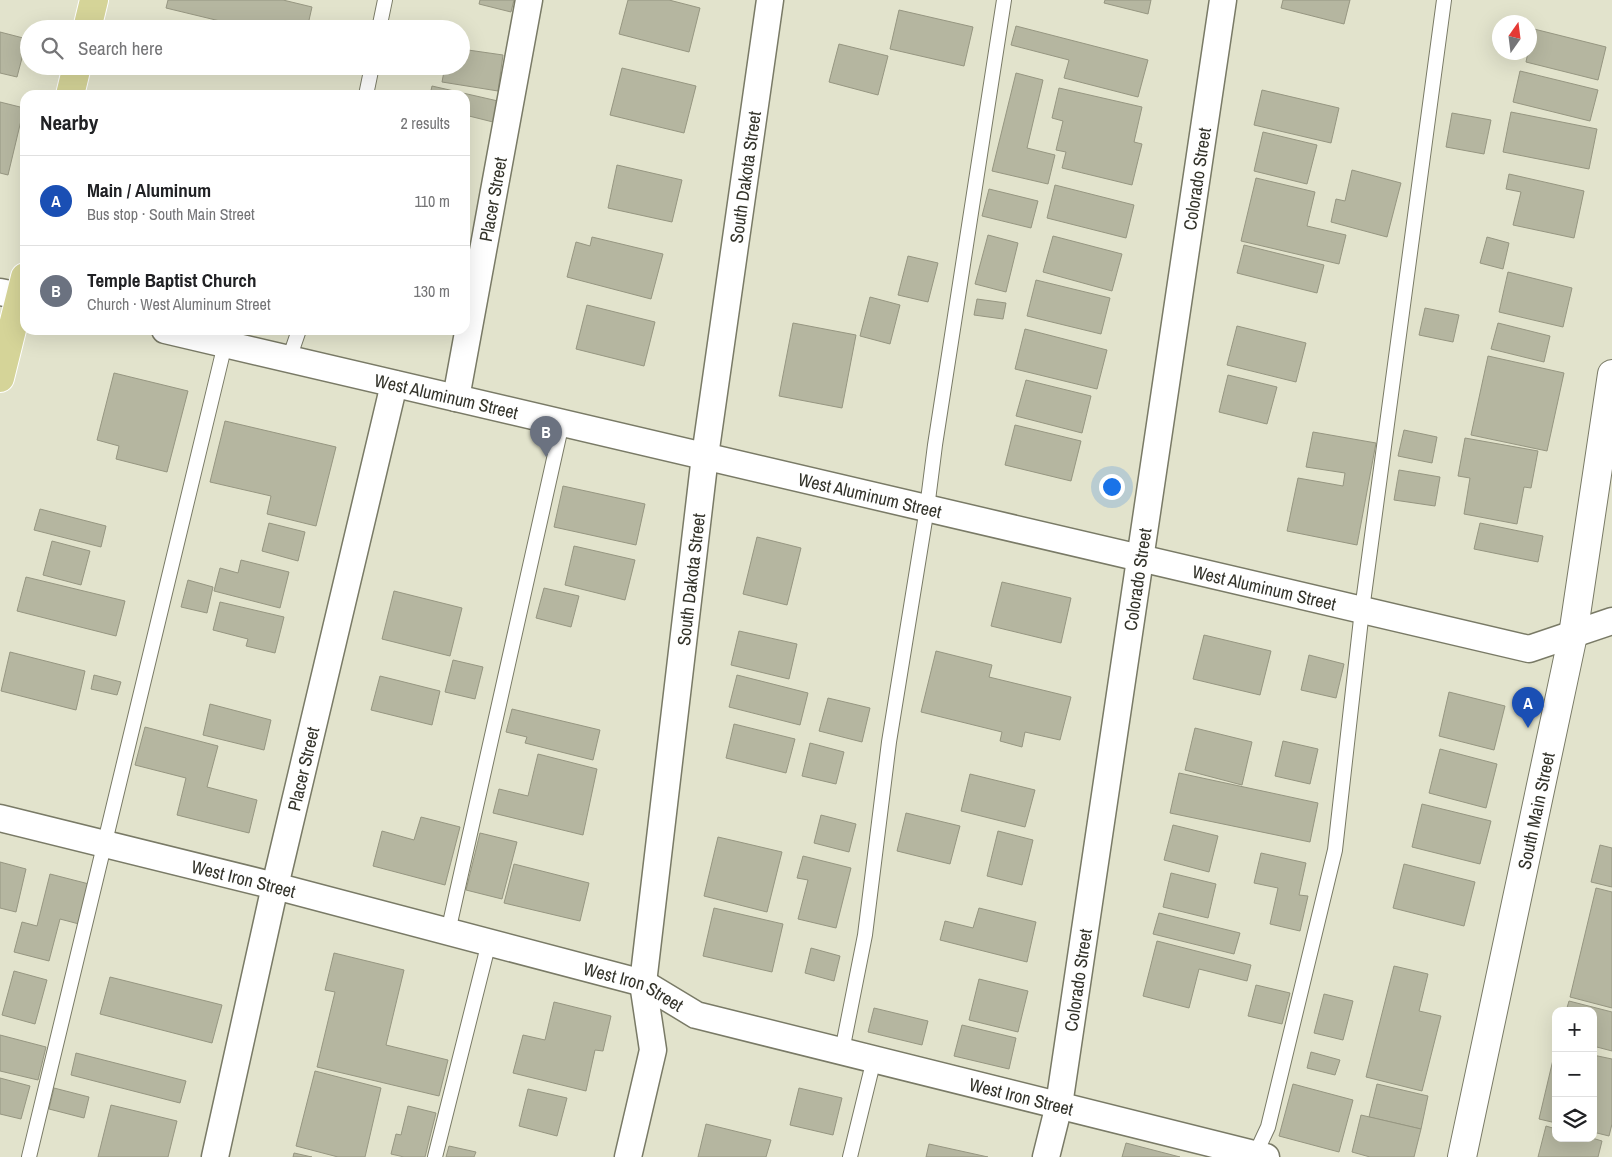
<!DOCTYPE html>
<meta charset="utf-8">
<style>
:root{--surface:#fff;--page:#f6f6f6;--text:#202124;--muted:#757577;--line:#e0e0e0;--accent:#ea580c}
body{margin:0;font-family:"Archivo Narrow",sans-serif;background:var(--page);color:var(--text)}
.controls{position:absolute;right:15px;bottom:15px;display:grid;overflow:hidden;border-radius:10px;box-shadow:0 5px 20px #0002}
.controls button{width:45px;height:45px;display:grid;place-items:center;padding:0;border:0;border-bottom:1px solid var(--line);background:var(--surface);color:var(--text);font:25px sans-serif}
.compass{position:absolute;left:1492px;top:15px;width:45px;height:45px;border-radius:50%;background:var(--surface);box-shadow:0 5px 20px #0002;rotate:14deg}
.you{position:absolute;left:1111px;top:486px;width:18px;height:18px;margin:-12px;border:4px solid #fff;border-radius:50%;background:#1a73e8;box-shadow:0 0 0 8px #1a73e833}
.badge{display:grid;place-items:center;width:32px;height:32px;border-radius:50%;background:var(--accent);color:#fff;font-size:16px;font-weight:700}
.pin{position:absolute;translate:-50% -41px;filter:drop-shadow(0 1px 2px #0008)}
.pin::after{content:'';position:absolute;top:26px;width:18px;height:15px;background:inherit;clip-path:polygon(0 0,100% 0,50% 100%)}
.list{margin:0;padding:0;list-style:none}
h2{display:flex;justify-content:space-between;align-items:center;height:65px;margin:0;padding:0 20px;font-size:21px}
h2 small{font-size:16px;font-weight:400;color:var(--muted)}
.list li{display:grid;grid-template-columns:32px 1fr auto;gap:15px;align-items:center;box-sizing:border-box;height:90px;padding:0 20px;border-top:1px solid var(--line)}
.list b{display:block;font-size:19px;white-space:nowrap}
.list p{margin:0;font-size:16px;white-space:nowrap;color:var(--muted)}
.list em{font-size:16px;font-style:normal;color:var(--muted)}
.icon{flex:none;width:28px;height:28px;fill:none;stroke:currentColor;stroke-width:2;stroke-linecap:round;stroke-linejoin:round}
.map{position:relative;flex:none;width:1612px;height:1157px;overflow:hidden}
.search{position:absolute;background:var(--surface);box-shadow:0 5px 20px #0002;left:20px;top:20px;width:450px;height:55px;display:flex;align-items:center;gap:12px;box-sizing:border-box;padding:0 18px;border-radius:28px;color:var(--muted);font-size:19px}
.panel{position:absolute;background:var(--surface);box-shadow:0 5px 20px #0002;left:20px;top:90px;width:450px;height:245px;border-radius:15px}
.map>svg:first-child{display:block}
.building{fill:#b5b6a0;stroke:#969681}
.lines{fill:none;stroke-linecap:round;stroke-linejoin:round}
.lane-casing{stroke:#797a66;stroke-width:16}
.street-casing{stroke:#797a66;stroke-width:29}
.secondary-casing{stroke:#797a66;stroke-width:30}
.primary-casing{stroke:#fff;stroke-width:30}
.lane{stroke:#fff;stroke-width:14}
.street{stroke:#fff;stroke-width:26}
.secondary{stroke:#fff;stroke-width:28}
.primary{stroke:#d5d498;stroke-width:28}
.labels{text-anchor:middle;dominant-baseline:central;stroke-width:4;stroke-linejoin:round;paint-order:stroke}
.street-label{font-size:18px;fill:#33332a;stroke:#eff0d9}
</style>
<div class="map">
<svg width="1612" height="1157" viewBox="0 0 1612 1157">
<rect width="100%" height="100%" fill="#e2e3cc"/>
<g class="building">
<polygon points="168,0 283,0 312,7 307,29 253,29 166,8"/>
<polygon points="480,0 514,0 511,12 479,4"/>
<polygon points="628,0 669,0 700,8 689,52 619,34"/>
<polygon points="1105,0 1151,0 1148,14 1104,3"/>
<polygon points="1283,0 1350,0 1344,24 1281,8"/>
<polygon points="899,10 973,27 964,66 890,49"/>
<polygon points="1016,26 1148,60 1138,97 1064,78 1069,60 1011,45"/>
<polygon points="1534,29 1606,47 1598,80 1526,62 1528,52 1530,52"/>
<polygon points="0,32 27,39 17,77 0,73"/>
<polygon points="839,44 888,56 878,95 829,82"/>
<polygon points="461,49 503,55 498,91 442,82 445,66 461,66"/>
<polygon points="622,68 696,86 684,133 610,115"/>
<polygon points="1520,71 1598,90 1590,121 1513,102"/>
<polygon points="1016,73 1043,80 1027,148 1055,155 1048,184 992,171"/>
<polygon points="432,86 498,101 493,122 465,115 465,95 430,95"/>
<polygon points="1059,88 1142,107 1134,142 1142,144 1132,185 1062,168 1066,152 1056,150 1063,121 1052,118"/>
<polygon points="1262,90 1339,108 1331,143 1254,125"/>
<polygon points="0,102 24,108 8,175 0,173"/>
<polygon points="1511,112 1597,129 1589,169 1503,152"/>
<polygon points="1452,113 1491,120 1484,154 1446,147"/>
<polygon points="1263,132 1317,145 1307,184 1254,171"/>
<polygon points="617,165 682,180 672,222 608,208"/>
<polygon points="1352,170 1401,183 1387,237 1331,222 1336,199 1345,201"/>
<polygon points="1509,174 1584,191 1574,238 1513,225 1521,192 1506,189"/>
<polygon points="1256,178 1315,192 1307,226 1346,235 1339,264 1241,241"/>
<polygon points="1055,185 1134,205 1126,238 1047,218"/>
<polygon points="989,189 1038,201 1031,228 982,216"/>
<polygon points="465,202 468,203 465,217"/>
<polygon points="988,235 1018,243 1006,292 975,284"/>
<polygon points="1053,236 1122,254 1112,291 1043,272"/>
<polygon points="592,237 663,254 651,299 567,277 576,242 590,246"/>
<polygon points="1487,237 1509,243 1503,269 1480,263"/>
<polygon points="1244,245 1324,265 1317,293 1237,273"/>
<polygon points="908,256 938,263 928,302 898,295"/>
<polygon points="1508,272 1572,288 1563,327 1499,312"/>
<polygon points="1036,280 1110,298 1101,334 1027,316"/>
<polygon points="870,297 900,305 890,344 860,336"/>
<polygon points="977,299 1006,303 1003,319 974,315"/>
<polygon points="587,305 655,322 644,366 576,349"/>
<polygon points="1425,308 1459,315 1453,342 1419,335"/>
<polygon points="793,323 856,335 842,408 779,396"/>
<polygon points="1498,323 1550,336 1544,362 1491,349"/>
<polygon points="1237,326 1306,343 1296,382 1227,365"/>
<polygon points="1025,329 1107,350 1097,389 1015,369"/>
<polygon points="1488,356 1564,373 1547,451 1471,435"/>
<polygon points="114,373 188,391 167,472 116,459 119,446 97,440"/>
<polygon points="1228,375 1277,387 1267,424 1219,412"/>
<polygon points="1026,380 1091,396 1082,433 1016,416"/>
<polygon points="225,421 336,447 316,526 267,514 271,496 210,482"/>
<polygon points="1015,425 1081,441 1071,481 1005,465"/>
<polygon points="1404,430 1437,437 1432,463 1398,456"/>
<polygon points="1313,432 1376,443 1357,545 1287,531 1298,478 1343,486 1345,473 1306,467"/>
<polygon points="1465,438 1538,451 1531,488 1524,487 1517,524 1464,514 1470,478 1458,476"/>
<polygon points="1399,470 1440,477 1435,506 1394,500"/>
<polygon points="563,486 645,504 636,545 554,527"/>
<polygon points="40,509 106,526 101,547 34,530"/>
<polygon points="269,523 305,532 298,561 262,551"/>
<polygon points="1480,523 1543,536 1538,562 1474,549"/>
<polygon points="757,537 801,548 787,605 743,594"/>
<polygon points="52,541 90,551 81,585 43,575"/>
<polygon points="574,546 635,560 625,600 565,585"/>
<polygon points="241,560 289,572 280,608 214,591 220,568 238,573"/>
<polygon points="26,577 125,601 116,636 17,611"/>
<polygon points="188,580 213,587 207,613 181,607"/>
<polygon points="1002,582 1071,598 1061,643 991,626"/>
<polygon points="544,588 579,596 571,627 536,618"/>
<polygon points="394,591 462,608 450,656 382,639"/>
<polygon points="220,602 284,617 275,653 246,646 248,639 213,630"/>
<polygon points="739,631 797,644 789,679 731,665"/>
<polygon points="1204,635 1271,651 1260,695 1193,679"/>
<polygon points="936,651 992,665 989,677 1071,697 1060,740 1025,732 1022,747 1000,741 1002,732 921,712"/>
<polygon points="10,652 85,671 76,710 1,691"/>
<polygon points="1309,655 1344,664 1336,698 1301,690"/>
<polygon points="453,660 483,667 475,699 445,692"/>
<polygon points="94,675 121,682 117,695 91,689"/>
<polygon points="737,675 808,693 800,725 729,707"/>
<polygon points="380,676 440,691 432,725 371,710"/>
<polygon points="1449,692 1505,706 1494,750 1439,736"/>
<polygon points="828,698 870,708 862,742 819,731"/>
<polygon points="210,704 271,720 264,750 203,735"/>
<polygon points="512,709 600,730 593,760 525,743 527,737 506,732"/>
<polygon points="734,724 795,739 786,773 726,758"/>
<polygon points="145,727 218,746 207,787 257,800 249,833 177,815 186,778 135,765"/>
<polygon points="1195,728 1252,742 1242,785 1185,770"/>
<polygon points="1283,741 1318,749 1310,784 1275,776"/>
<polygon points="810,743 844,752 836,784 802,776"/>
<polygon points="1440,749 1497,764 1486,808 1429,793"/>
<polygon points="538,754 597,769 583,835 493,813 499,789 528,796"/>
<polygon points="1179,773 1318,803 1310,842 1170,813"/>
<polygon points="970,774 1035,790 1025,827 961,811"/>
<polygon points="1422,804 1491,821 1480,864 1412,847"/>
<polygon points="906,813 960,826 950,864 897,851"/>
<polygon points="821,815 856,824 849,852 814,843"/>
<polygon points="421,817 460,827 445,885 373,866 382,831 414,840"/>
<polygon points="1173,825 1218,836 1209,872 1164,860"/>
<polygon points="998,831 1033,840 1022,885 987,876"/>
<polygon points="480,833 517,842 502,899 466,890"/>
<polygon points="718,837 782,852 767,912 704,896"/>
<polygon points="1600,845 1612,848 1612,887 1591,882"/>
<polygon points="1261,853 1306,863 1299,895 1308,896 1300,931 1270,924 1278,888 1254,883"/>
<polygon points="803,856 851,868 836,928 798,919 808,880 797,878"/>
<polygon points="0,862 26,869 16,912 0,908"/>
<polygon points="514,864 589,883 580,921 504,903"/>
<polygon points="1404,864 1475,882 1464,926 1393,908"/>
<polygon points="1171,873 1216,884 1208,918 1163,907"/>
<polygon points="50,874 89,884 79,924 60,919 49,961 14,952 22,922 37,926"/>
<polygon points="1596,888 1612,892 1612,1008 1570,997"/>
<polygon points="714,908 783,924 772,972 703,956"/>
<polygon points="979,908 1036,922 1027,962 940,940 945,921 973,928"/>
<polygon points="1159,913 1240,933 1234,954 1153,934"/>
<polygon points="1157,941 1251,965 1247,981 1199,969 1189,1008 1143,996"/>
<polygon points="811,948 840,956 834,981 805,973"/>
<polygon points="334,953 404,970 386,1045 448,1060 439,1096 317,1067 335,992 325,990"/>
<polygon points="1394,966 1428,974 1419,1011 1441,1016 1422,1091 1366,1077"/>
<polygon points="14,971 47,980 35,1024 2,1015"/>
<polygon points="110,977 222,1005 212,1043 100,1014"/>
<polygon points="979,979 1028,991 1018,1032 969,1020"/>
<polygon points="1256,985 1290,993 1282,1024 1248,1016"/>
<polygon points="1324,994 1353,1001 1343,1040 1314,1033"/>
<polygon points="1569,1001 1612,1012 1612,1051 1593,1046 1593,1011 1566,1011"/>
<polygon points="554,1002 611,1016 603,1051 595,1050 586,1091 513,1073 523,1035 545,1040"/>
<polygon points="874,1008 928,1021 922,1045 868,1032"/>
<polygon points="962,1025 1016,1038 1009,1069 954,1056"/>
<polygon points="0,1035 46,1047 38,1080 0,1071"/>
<polygon points="1556,1047 1556,1123 1539,1119"/>
<polygon points="1311,1052 1340,1060 1335,1075 1307,1068"/>
<polygon points="76,1053 186,1081 180,1103 71,1075"/>
<polygon points="1593,1055 1612,1059 1612,1124 1609,1136 1593,1132"/>
<polygon points="315,1071 381,1088 365,1157 338,1157 296,1146"/>
<polygon points="0,1078 30,1086 21,1119 0,1114"/>
<polygon points="1293,1084 1353,1100 1339,1152 1279,1136"/>
<polygon points="1377,1084 1428,1096 1421,1129 1369,1117"/>
<polygon points="54,1088 89,1097 84,1118 49,1109"/>
<polygon points="799,1088 842,1098 833,1135 790,1125"/>
<polygon points="528,1089 567,1098 557,1136 519,1126"/>
<polygon points="111,1105 177,1121 168,1157 98,1157"/>
<polygon points="408,1106 436,1113 425,1157 404,1157 391,1154 396,1134 401,1135"/>
<polygon points="1361,1115 1421,1129 1414,1157 1370,1157 1352,1152"/>
<polygon points="706,1124 771,1140 766,1157 698,1157"/>
<polygon points="1546,1126 1556,1129 1556,1138 1592,1138 1602,1141 1598,1157 1538,1157"/>
<polygon points="1126,1143 1180,1157 1122,1157"/>
<polygon points="929,1144 988,1157 926,1157"/>
<polygon points="449,1146 476,1152 474,1157 446,1157"/>
<polygon points="294,1153 312,1157 293,1157"/>
</g>
<g class="lines">
<g class="lane-casing">
<g id="lane">
<polyline points="379,29 385,0"/>
<polyline points="366,95 372,66"/>
<polyline points="289,359 299,330"/>
<polyline points="448,932 562,423"/>
<polyline points="842,1051 865,935 889,742 927,508 935,445 1004,0"/>
<polyline points="29,1157 225,344"/>
<polyline points="435,1157 489,942"/>
<polyline points="850,1157 874,1059"/>
<polyline points="1254,1157 1268,1127 1335,850 1362,610 1444,0"/>
</g>
</g>
<g class="street-casing">
<g id="street">
<polyline points="0,292 25,297"/>
<path id="s1" d="M165 330 1529 649 1612 621"/>
<path id="s2" d="M456 398 529 0"/>
<path id="s3" d="M0 818 275 886 643 983 696 1015 1266 1157"/>
<path id="s4" d="M215 1157 275 886 394 384"/>
<path id="s5" d="M628 1157 653 1050 643 983 705 456 770 0"/>
<path id="s6" d="M1046 1157 1059 1105 1223 0"/>
</g>
</g>
<g class="secondary-casing">
<g id="secondary">
<path id="s7" d="M1462 1157 1573 635 1612 374"/>
</g>
</g>
<g class="primary-casing">
<g id="primary">
<polyline points="87,29 94,0"/>
<polyline points="70,95 77,66"/>
<polyline points="0,378 25,277"/>
</g>
</g>
<use href="#lane" class="lane"/>
<use href="#street" class="street"/>
<use href="#secondary" class="secondary"/>
<use href="#primary" class="primary"/>
</g>
<g class="labels">
<g class="street-label">
<text stroke="none"><textPath href="#s5" startOffset="990">South Dakota Street</textPath></text>
<text stroke="none"><textPath href="#s6" startOffset="990">Colorado Street</textPath></text>
<text stroke="none"><textPath href="#s2" startOffset="202">Placer Street</textPath></text>
<text stroke="none"><textPath href="#s1" startOffset="289">West Aluminum Street</textPath></text>
<text stroke="none"><textPath href="#s1" startOffset="724">West Aluminum Street</textPath></text>
<text stroke="none"><textPath href="#s5" startOffset="584">South Dakota Street</textPath></text>
<text stroke="none"><textPath href="#s6" startOffset="585">Colorado Street</textPath></text>
<text stroke="none"><textPath href="#s1" startOffset="1129">West Aluminum Street</textPath></text>
<text stroke="none"><textPath href="#s4" startOffset="398">Placer Street</textPath></text>
<text stroke="none"><textPath href="#s7" startOffset="354">South Main Street</textPath></text>
<text stroke="none"><textPath href="#s3" startOffset="251">West Iron Street</textPath></text>
<text stroke="none"><textPath href="#s6" startOffset="180">Colorado Street</textPath></text>
<text stroke="none"><textPath href="#s3" startOffset="656">West Iron Street</textPath></text>
<text stroke="none"><textPath href="#s3" startOffset="1061">West Iron Street</textPath></text>
</g>
</g>
</svg>
<div class="controls">
<button>+</button>
<button>−</button>
<button><svg class="icon" aria-label="layers" viewBox="0 0 24 24"><path d="M12 4l9 5-9 5-9-5zM3 14l9 5 9-5"/></svg></button>
</div>
<svg class="compass" viewBox="-18 -18 36 36"><path d="M0-13l5 13h-10z" fill="#e53935"/><path d="M0 13l5-13h-10z" fill="#757577"/></svg>
<div class="you"></div>
<div class="pin badge" style="left:1528px;top:728px;background:#1a4fb4">A</div>
<div class="pin badge" style="left:546px;top:457px;background:#6b7280">B</div>
<div class="search"><svg class="icon" aria-label="search" viewBox="0 0 24 24"><circle cx="10" cy="10" r="6"/><path d="M15 15l6 6"/></svg>Search here</div>
<section class="panel">
<h2>Nearby<small>2 results</small></h2>
<ul class="list">
<li><span class="badge" style="background:#1a4fb4">A</span><div><b>Main / Aluminum</b><p>Bus stop · South Main Street</p></div><em>110 m</em></li>
<li><span class="badge" style="background:#6b7280">B</span><div><b>Temple Baptist Church</b><p>Church · West Aluminum Street</p></div><em>130 m</em></li>
</ul>
</section>
</div>
